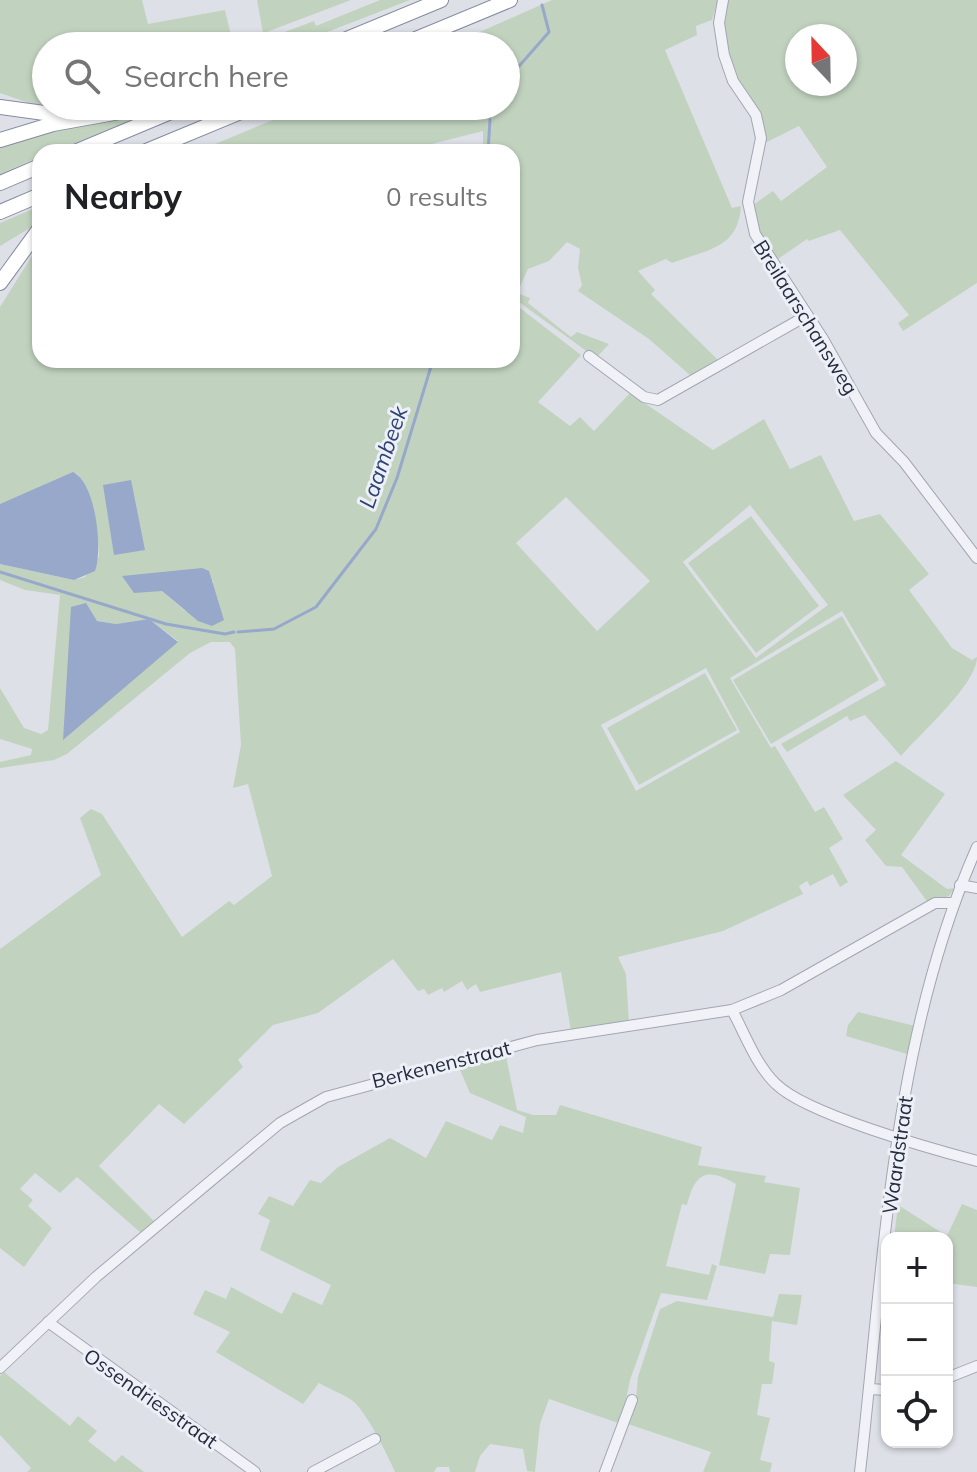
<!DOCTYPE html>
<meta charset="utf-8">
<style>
:root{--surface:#fff;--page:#f2f2f2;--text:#202124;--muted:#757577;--line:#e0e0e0}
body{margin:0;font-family:Mulish,sans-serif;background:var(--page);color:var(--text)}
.controls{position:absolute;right:24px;bottom:24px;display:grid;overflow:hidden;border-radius:16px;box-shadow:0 2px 6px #0004}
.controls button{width:72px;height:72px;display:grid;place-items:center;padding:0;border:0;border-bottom:2px solid var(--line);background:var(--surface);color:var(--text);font:40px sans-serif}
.compass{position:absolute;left:785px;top:24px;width:72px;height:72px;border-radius:50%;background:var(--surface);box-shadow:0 2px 6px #0004;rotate:338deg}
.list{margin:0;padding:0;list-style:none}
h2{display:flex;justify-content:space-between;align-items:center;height:104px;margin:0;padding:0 32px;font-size:34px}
h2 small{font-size:26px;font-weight:400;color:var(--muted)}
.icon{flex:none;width:44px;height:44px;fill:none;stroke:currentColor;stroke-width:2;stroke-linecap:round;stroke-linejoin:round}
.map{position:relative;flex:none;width:977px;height:1472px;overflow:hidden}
.search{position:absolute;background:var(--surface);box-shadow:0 2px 6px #0004;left:32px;top:32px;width:488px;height:88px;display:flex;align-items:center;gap:20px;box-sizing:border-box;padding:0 28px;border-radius:44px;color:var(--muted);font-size:30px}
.panel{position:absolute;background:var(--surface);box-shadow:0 2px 6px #0004;left:32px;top:144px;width:488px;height:224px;border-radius:24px}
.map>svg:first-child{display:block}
.green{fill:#c1d3bf;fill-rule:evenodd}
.water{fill:#97a8cb}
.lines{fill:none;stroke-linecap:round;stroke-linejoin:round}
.stream{stroke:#97a8cb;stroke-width:3}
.minor-casing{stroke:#a3a6b2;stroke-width:12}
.highway-casing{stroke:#858ba0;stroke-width:16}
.minor{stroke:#f1f2f7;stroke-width:10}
.highway{stroke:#fff;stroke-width:14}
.labels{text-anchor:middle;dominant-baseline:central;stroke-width:6;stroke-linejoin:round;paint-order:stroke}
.street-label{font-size:20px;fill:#262c40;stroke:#edf0f6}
.water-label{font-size:22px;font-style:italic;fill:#2e4376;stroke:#edf0f6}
</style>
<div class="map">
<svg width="977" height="1472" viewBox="0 0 977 1472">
<rect width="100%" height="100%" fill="#dee0e8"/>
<g class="green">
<polygon points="0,0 142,0 148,24 225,10 233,44 263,33 257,0 351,0 264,33 266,39 314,21 316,26 380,0 410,0 291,46 46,46 46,104 32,104 0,93"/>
<path d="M552 0H718L712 20 696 26 697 35 665 50 732 208 741 206C738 249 708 249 672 263L666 259 638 271 655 290 651 294 719 361 692 377 649 339 578 291 582 285 578 268 580 249 567 242 549 261 528 269 517 293 530 298 528 303 571 337 577 332 609 344 596 358 512 297V152H483V131L400 152H374L378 150 376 145 356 152H196L306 106H506V46H448Z"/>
<path d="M726 0H977V283L903 331 898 323 909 315 840 230 809 241 807 239 778 259 760 237 753 205 773 191 781 201 827 167 799 126 765 143C743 96 719 53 726 0ZM797 36H845V84H797Z"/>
<polygon points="136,118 53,152 40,152 40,157 0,174 0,146 74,125"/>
<polygon points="40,206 40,222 0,246 0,223"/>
<path d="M40 243V360H512V302L581 355 538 402 570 426 580 417 594 431 630 393 713 450 764 419 790 469 821 455 854 521 880 514 929 574 909 590 952 648 972 660 977 657C977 684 921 733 901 756L865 715 850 721 847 716 787 752 781 744 886 685 842 611 730 678 771 748 775 746 815 812 824 807 843 839 829 848 848 882 840 887 833 874 810 886 807 881 799 886 803 894 723 931 618 957 626 974 629 1023 571 1031 561 972 480 992 476 984 467 990 462 981 444 992 442 988 428 995 424 989 418 991 393 959 318 1013 273 1025 238 1060 243 1067 184 1124 159 1104 99 1166 155 1222 141 1233 77 1177 60 1193 35 1173 20 1189 33 1200 28 1206 52 1228 24 1267 0 1248V949L101 875 80 818 91 809 102 814 182 937 229 901 234 905 272 876 248 784 233 788 241 745 235 649 230 642H211L190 653 67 754 54 760 0 768V762L31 755 32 749 0 739V688L24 728 41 734 48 730 60 595 25 590 0 580V564L74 580 85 577 99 556 98 541 91 499 77 473 0 504V307ZM566 497 650 581 597 631 516 543ZM750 505 828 605 756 658 683 562ZM214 581 185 611 162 591H156ZM89 609 97 621 116 624 149 619 178 641 63 738ZM706 668 740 732 636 791 601 725Z"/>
<polygon points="751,516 819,606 756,653 688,563"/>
<polygon points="842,616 879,680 771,744 733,680"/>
<polygon points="705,673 737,730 639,785 607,728"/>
<polygon points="896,761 945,794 901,855 947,889 955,888 949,896 929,904 902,867 886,866 865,840 876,830 843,795"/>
<polygon points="858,1012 915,1026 907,1054 846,1036 848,1025"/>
<path d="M505 1051 517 1110 533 1115H556L560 1105 702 1147 698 1165 766 1176 764 1182 800 1188 790 1255 770 1254 765 1274 719 1265 736 1184C705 1166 695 1174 687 1205L682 1204 666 1266 709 1275 712 1264 717 1266 707 1300 661 1293 630 1380 621 1424 549 1399 540 1424 535 1472 527 1471 523 1449 490 1444 480 1456 475 1472H450L449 1467H437L434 1472H395C387 1454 367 1413 353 1401 343 1394 329 1389 319 1383L303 1404 216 1352 230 1332 193 1314 205 1290 226 1299 231 1287 282 1314 293 1292 322 1305 331 1285 260 1250 270 1220 258 1214 269 1196 293 1206 310 1180 321 1183 338 1167 390 1138 426 1158 446 1121 492 1140 500 1125 523 1133 526 1117 470 1093 457 1063Z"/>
<polygon points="962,1204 977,1210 977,1287 947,1283 947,1238 894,1238 898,1205 947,1236"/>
<polygon points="779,1294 802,1295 797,1325 772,1321 769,1361 775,1363 772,1384 762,1384 757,1415 770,1418 760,1460 772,1463 770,1472 703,1472 711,1452 628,1424 636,1399 638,1377 660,1309 677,1301 773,1317"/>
<polygon points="4,1372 70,1426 78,1416 97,1431 88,1441 115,1462 122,1455 144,1472 27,1472 31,1468 0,1435 0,1376"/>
</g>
<g class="water">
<path d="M73 472C96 483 103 549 95 571L74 580 0 564V504Z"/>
<polygon points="131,480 145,550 114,555 103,485"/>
<polygon points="202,568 209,571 224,620 212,626 198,621 162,591 134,593 122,576"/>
<polygon points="86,603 97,621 116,624 149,619 178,642 63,740 71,607"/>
</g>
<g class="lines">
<g class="stream">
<polyline points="506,81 549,32 542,5"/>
<polyline points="490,117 491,106"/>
<polyline points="488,152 490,120"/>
<polyline points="0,572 166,624 225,634 234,632"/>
<polyline points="238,632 274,629 316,607 376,529 397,478 433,360"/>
</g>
<g class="minor-casing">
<g id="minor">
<polyline points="723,0 719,23 724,55 733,81 756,115 761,138 748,202 755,234 823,339 876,433 904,462 977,558"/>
<polyline points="589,356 644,397 658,400 806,316"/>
<polyline points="960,885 977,888"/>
<path d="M732 1010C745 1034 756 1065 776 1084 806 1114 932 1149 977 1161"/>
<polyline points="48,1322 255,1472"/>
<polyline points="0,1368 96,1277 280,1123 326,1097 537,1040 732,1010 781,990 935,903 954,903"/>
<polyline points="947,1378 977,1366"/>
<polyline points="869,1389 887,1390"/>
<polyline points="313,1472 375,1439"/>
<polyline points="605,1472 632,1400"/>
<path d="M860 1472C884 1263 891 1042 977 847"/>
</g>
</g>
<g class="highway-casing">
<g id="highway">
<polyline points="309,46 338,41"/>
<polyline points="330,46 441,0"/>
<polyline points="399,46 510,0"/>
<polyline points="0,107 66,116"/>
<polyline points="0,140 53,124 153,106"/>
<polyline points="75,152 185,106"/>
<polyline points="144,152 255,106"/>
<polyline points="0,183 40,166"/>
<polyline points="0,212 40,195"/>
<polyline points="0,283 40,228"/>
</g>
</g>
<use href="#minor" class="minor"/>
<use href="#highway" class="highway"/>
</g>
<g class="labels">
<g class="street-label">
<text transform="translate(806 317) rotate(58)">Breilaarschansweg</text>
<text transform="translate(441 1064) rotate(-14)">Berkenenstraat</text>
<text transform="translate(897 1155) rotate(-82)">Waardstraat</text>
<text transform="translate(151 1398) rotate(35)">Ossendriesstraat</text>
</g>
<g class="water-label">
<text transform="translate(383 457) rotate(-71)">Laambeek</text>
</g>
</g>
</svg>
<div class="controls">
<button>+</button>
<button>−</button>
<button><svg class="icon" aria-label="locate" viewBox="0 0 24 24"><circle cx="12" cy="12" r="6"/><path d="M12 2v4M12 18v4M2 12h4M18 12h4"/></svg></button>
</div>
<svg class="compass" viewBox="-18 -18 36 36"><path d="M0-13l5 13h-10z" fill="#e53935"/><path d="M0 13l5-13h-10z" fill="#757577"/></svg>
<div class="search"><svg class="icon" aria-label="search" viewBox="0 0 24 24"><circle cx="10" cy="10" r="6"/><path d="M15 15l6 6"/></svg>Search here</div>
<section class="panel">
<h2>Nearby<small>0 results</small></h2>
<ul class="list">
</ul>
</section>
</div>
